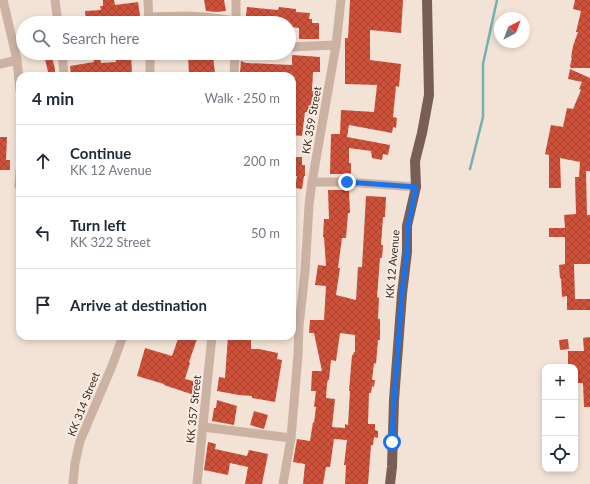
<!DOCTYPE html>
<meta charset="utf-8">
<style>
:root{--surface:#fff;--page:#f6f6f7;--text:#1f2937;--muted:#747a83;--line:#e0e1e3}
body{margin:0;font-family:Lato,sans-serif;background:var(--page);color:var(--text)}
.controls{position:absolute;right:12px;bottom:12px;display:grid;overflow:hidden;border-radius:8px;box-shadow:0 2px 6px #0003}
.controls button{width:36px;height:36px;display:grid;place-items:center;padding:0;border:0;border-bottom:1px solid var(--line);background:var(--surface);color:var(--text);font:20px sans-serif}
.compass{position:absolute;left:494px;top:12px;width:36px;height:36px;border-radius:50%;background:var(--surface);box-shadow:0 2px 6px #0003;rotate:42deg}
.stop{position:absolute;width:12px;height:12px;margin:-9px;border:3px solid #1a73e8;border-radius:50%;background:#fff}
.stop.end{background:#1a73e8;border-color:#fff;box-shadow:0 1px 4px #0008}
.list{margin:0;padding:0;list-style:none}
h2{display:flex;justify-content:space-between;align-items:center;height:52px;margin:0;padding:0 16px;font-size:17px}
h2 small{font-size:13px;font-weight:400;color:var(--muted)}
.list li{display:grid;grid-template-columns:26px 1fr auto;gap:12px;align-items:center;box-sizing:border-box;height:72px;padding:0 16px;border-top:1px solid var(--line)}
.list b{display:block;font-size:15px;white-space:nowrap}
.list p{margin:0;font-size:13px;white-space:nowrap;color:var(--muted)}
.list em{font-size:13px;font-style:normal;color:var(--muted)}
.icon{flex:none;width:22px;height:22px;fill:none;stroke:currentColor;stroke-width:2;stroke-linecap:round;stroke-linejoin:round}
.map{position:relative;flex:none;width:590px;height:484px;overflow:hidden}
.search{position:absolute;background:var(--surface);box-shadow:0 2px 6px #0003;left:16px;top:16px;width:280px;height:44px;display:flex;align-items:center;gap:10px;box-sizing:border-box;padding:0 14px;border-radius:22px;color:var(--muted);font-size:15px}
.panel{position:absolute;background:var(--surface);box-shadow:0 2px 6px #0003;left:16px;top:72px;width:280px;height:268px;border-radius:12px}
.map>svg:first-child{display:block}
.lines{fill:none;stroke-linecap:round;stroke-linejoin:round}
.stream{stroke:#75b1ae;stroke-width:2.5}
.building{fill:url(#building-cross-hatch);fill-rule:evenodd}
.minor{stroke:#cbb2a3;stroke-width:9}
.major{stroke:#795e55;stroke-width:10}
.route{stroke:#1a73e8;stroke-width:5}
.labels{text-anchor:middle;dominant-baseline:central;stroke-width:3.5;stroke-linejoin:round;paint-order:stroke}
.street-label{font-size:11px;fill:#352925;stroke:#faeee4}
</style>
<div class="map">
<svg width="590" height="484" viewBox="0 0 590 484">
<defs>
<pattern id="building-cross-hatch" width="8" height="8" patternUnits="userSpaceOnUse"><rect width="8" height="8" fill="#ce513a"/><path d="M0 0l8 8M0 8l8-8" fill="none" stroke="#a84331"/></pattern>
</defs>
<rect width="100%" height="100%" fill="#f3e3d7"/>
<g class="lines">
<polyline class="stream" points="470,169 483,117 483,64 497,0"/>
</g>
<g class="building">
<polygon points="103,0 114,0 115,5 138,2 141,23 86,23 85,11 101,10 100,6 103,6"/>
<polygon points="204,0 224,0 226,11 216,12 206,11"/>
<polygon points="350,0 403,0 401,33 370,30 370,60 401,64 399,87 396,86 393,117 397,118 396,128 393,127 392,133 349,125 347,137 390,145 388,155 383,154 382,160 372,158 371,151 349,148 349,163 351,163 351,174 330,174 331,134 340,134 341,110 374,112 377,85 345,84 345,38 348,38"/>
<polygon points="575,0 590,0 590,68 571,68 570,66 572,58 571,58 573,46 578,32 576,32 581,11 573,9"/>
<polygon points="247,7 278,10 279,7 296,9 296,12 310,13 309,19 312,19 312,23 319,23 319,39 299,39 299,28 289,27 289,23 245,23"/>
<polygon points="51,53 55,69 55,76 49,76 44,55"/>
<polygon points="115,53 131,53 132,74 128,74 129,76 71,76 70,66 94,62 93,58 100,56 101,63 116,62"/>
<polygon points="195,55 195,57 213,56 215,73 189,75 188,56"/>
<polygon points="292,55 320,57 320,72 313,72 312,91 314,92 313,98 310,112 305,112 302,136 292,135 292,76 252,76 240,72 241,61 246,63 292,65"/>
<polygon points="570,69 590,78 590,171 586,171 587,215 590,215 590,264 574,264 575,299 590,299 590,310 567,310 567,296 562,297 561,278 560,279 559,265 565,264 565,237 549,237 549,228 565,228 564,215 576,214 575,177 579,177 580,162 560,158 561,188 549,188 549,155 545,154 551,125 563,127 567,108 573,109 581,90 579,89 582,82 568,79"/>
<polygon points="0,137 7,137 6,160 10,160 10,170 0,170"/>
<polygon points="292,157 302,157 302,165 305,165 305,176 304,176 302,189 295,188 297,176 292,176"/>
<path d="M328 190H349L350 213H348L346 238H342L338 268H340L336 295 356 300 358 267H362L366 196 386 197 385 217H383L381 245H383L382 258H380L377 297 379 298 378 319H380V340H378L376 364 374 363 372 380H375L374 387 372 386 371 393H369L368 424H375V430L378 431V438L374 437 373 445H371L368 484H345L346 465H344L347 440 334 439 330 467H326L323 484H303L305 464 293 462 297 439 310 441 313 422 314 423 316 407H314L316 391H311L312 371H322L314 333H309L310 320H324L326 286 315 285 318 265 326 266 324 237H323L324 219H329ZM340 333 355 335V352H354L353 355H352L349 391H350L348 425 345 424V428L332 427 335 399 326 398 327 384 328 380H329L331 360 336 361Z"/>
<polygon points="179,336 198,336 189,362 190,363 185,379 201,383 197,396 164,385 164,384 137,376 145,348 172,356"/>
<polygon points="228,336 251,336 251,349 259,349 278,353 277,359 282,360 275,402 252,398 252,396 239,395 217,391 219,377 225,378"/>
<polygon points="590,337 590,407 584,407 583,383 575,383 575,367 568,367 568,351 584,351 583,338"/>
<polygon points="568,339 569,349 560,350 559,340"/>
<polygon points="217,400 237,406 234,425 212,421 214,408 216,408"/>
<polygon points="254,411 268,415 264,429 250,425"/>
<polygon points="208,442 216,444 215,449 247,456 249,450 268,454 262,484 245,484 248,467 230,463 228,475 204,470"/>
</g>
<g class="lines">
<g class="minor">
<polyline points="3,0 17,60 20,90"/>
<polyline points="55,0 58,23"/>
<polyline points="148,0 149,23"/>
<polyline points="236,0 236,23"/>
<polyline points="149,17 188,16 205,17 237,21"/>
<polyline points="289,47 336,45"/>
<polyline points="62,53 63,63 64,76"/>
<polyline points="150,53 150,76"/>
<polyline points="0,64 17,60"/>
<polyline points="234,76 235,53"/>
<polyline points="312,182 347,182 416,187"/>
<polyline points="19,186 20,170"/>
<polyline points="203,427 291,438"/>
<polyline points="73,484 75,463 80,441 112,366 123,336"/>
<polyline points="197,484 212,336"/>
<polyline points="283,484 291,438 298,355 299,326 305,272 309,205 312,182 336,45 341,0"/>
</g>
<polyline class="major" points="390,484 392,467 394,400 402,294 407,252 407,226 416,187 415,161 422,133 429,95 427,0"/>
</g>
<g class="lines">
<polyline class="route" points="347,182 416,187 408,226 407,252 402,294 394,400 392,442"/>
</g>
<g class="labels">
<g class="street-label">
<text transform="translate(311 120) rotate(-80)">KK 359 Street</text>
<text transform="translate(392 264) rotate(-85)">KK 12 Avenue</text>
<text transform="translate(83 404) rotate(-68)">KK 314 Street</text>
<text transform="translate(193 409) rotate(-84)">KK 357 Street</text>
</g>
</g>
</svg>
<div class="controls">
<button>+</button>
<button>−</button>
<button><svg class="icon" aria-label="locate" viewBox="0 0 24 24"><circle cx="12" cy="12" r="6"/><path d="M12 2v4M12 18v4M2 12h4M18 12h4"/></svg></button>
</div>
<svg class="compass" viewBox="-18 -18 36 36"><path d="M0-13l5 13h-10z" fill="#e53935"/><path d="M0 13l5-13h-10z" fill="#747a83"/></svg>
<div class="stop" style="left:392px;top:442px"></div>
<div class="stop end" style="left:347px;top:182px"></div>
<div class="search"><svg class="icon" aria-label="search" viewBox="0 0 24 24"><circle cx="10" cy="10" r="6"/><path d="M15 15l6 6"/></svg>Search here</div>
<section class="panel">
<h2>4 min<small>Walk · 250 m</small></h2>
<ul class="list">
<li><svg class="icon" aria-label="ahead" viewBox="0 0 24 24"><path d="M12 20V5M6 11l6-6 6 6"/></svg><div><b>Continue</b><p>KK 12 Avenue</p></div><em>200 m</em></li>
<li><svg class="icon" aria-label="left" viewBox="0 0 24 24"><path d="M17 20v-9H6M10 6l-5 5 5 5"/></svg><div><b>Turn left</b><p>KK 322 Street</p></div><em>50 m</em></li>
<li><svg class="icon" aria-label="arrive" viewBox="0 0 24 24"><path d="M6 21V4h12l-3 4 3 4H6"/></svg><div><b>Arrive at destination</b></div></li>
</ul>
</section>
</div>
